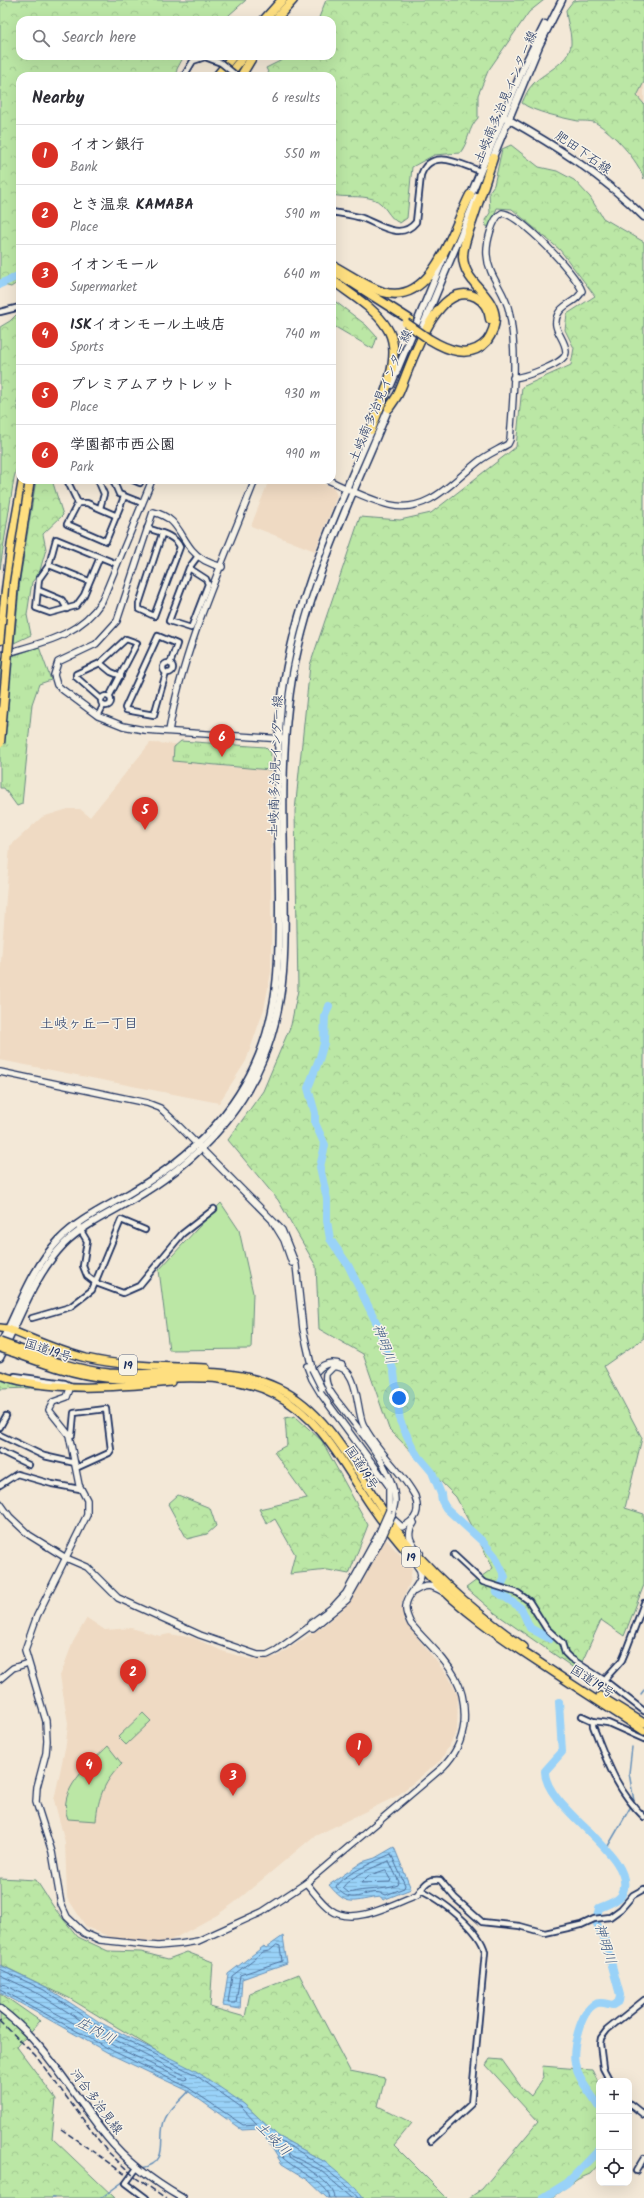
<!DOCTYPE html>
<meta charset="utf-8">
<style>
:root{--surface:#fff;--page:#f7f7f7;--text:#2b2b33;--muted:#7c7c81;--line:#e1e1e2;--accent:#d93025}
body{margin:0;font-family:Kalam,"Klee One",sans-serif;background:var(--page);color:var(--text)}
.controls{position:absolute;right:12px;bottom:12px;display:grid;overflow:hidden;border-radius:8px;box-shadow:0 4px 16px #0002}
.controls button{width:36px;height:36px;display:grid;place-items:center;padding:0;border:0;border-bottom:1px solid var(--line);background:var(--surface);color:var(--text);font:20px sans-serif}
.you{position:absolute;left:399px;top:1398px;width:14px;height:14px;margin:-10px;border:3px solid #fff;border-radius:50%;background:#1a73e8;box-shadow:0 0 0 6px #1a73e833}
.badge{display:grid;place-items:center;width:26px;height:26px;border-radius:50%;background:var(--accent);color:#fff;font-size:13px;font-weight:700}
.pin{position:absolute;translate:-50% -33px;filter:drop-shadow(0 1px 2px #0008)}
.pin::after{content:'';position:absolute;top:21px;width:14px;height:12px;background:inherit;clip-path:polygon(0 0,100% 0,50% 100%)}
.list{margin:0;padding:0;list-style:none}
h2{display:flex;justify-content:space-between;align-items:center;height:52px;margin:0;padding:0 16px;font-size:17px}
h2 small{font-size:13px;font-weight:400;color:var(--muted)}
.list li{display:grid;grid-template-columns:26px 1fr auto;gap:12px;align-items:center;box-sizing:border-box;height:60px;padding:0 16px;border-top:1px solid var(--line)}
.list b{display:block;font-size:15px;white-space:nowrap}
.list p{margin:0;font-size:13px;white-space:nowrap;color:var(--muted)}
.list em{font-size:13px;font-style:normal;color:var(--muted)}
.icon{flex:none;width:22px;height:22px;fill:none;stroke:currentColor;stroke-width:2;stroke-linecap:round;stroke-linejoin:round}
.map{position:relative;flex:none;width:644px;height:2198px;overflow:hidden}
.search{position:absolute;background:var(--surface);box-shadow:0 4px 16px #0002;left:16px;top:16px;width:320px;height:44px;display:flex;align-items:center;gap:10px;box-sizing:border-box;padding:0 14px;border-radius:12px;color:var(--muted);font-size:15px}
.panel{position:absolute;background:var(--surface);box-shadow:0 4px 16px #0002;left:16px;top:72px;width:320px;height:412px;border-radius:12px}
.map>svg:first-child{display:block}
.built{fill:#efdac3}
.grass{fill:url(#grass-tufts);stroke:#6b8b82}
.forest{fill:url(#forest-crowns);stroke:#6b8b82}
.garden{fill:url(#garden-dots);stroke:#6b8b82}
.pitch{fill:#bbe7a5;stroke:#6b8b82}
.water{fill:url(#water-rules);stroke:#6791ba}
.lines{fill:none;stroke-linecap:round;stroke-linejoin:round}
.shore{stroke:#4d709c;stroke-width:1}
.stream{stroke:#6791ba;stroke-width:1.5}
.river{stroke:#99d2f8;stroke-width:8}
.minor-casing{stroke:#1b2f5e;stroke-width:8}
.tertiary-casing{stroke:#1b2f5e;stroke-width:8}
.secondary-casing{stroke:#1b2f5e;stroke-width:9}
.trunk-casing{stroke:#1b2f5e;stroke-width:10}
.motorway-casing{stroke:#1b2f5e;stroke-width:11}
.minor{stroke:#f7f3e8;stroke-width:4.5}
.tertiary{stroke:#f7f3e8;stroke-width:5.5}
.secondary{stroke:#f7f3e8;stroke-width:6}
.trunk{stroke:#fedf80;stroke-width:7}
.motorway{stroke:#fedf80;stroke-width:8}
.rail{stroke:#1b2f5e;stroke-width:1.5;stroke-dasharray:6 3;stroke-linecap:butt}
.minor-bridge-casing{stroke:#1b2f5e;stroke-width:8;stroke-linecap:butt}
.tertiary-bridge-casing{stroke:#1b2f5e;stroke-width:8;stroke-linecap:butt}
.trunk-bridge-casing{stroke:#1b2f5e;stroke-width:10;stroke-linecap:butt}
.motorway-bridge-casing{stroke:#1b2f5e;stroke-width:11;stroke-linecap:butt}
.minor-bridge{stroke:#f7f3e8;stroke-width:4.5}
.tertiary-bridge{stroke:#f7f3e8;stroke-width:5.5}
.trunk-bridge{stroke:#fedf80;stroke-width:7}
.motorway-bridge{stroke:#fedf80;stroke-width:8}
.labels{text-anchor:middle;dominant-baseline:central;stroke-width:3;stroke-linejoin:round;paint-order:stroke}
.shield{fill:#f7f3e8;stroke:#5d6a87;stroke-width:1}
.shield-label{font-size:12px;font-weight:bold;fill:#1b2f5e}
.street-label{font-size:13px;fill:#1b2f5e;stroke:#f7f3e8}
.neighbourhood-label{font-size:14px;fill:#1b2f5e;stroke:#f7f3e8}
.water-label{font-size:14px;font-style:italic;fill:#3a5884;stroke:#f7f3e8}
</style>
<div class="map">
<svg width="644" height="2198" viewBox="0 0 644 2198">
<defs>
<pattern id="grass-tufts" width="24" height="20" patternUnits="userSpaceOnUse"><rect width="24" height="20" fill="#bbe7a5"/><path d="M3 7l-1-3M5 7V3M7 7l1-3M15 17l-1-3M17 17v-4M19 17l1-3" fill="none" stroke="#a0c690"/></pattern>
<pattern id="forest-crowns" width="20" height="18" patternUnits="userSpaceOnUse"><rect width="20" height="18" fill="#bbe7a5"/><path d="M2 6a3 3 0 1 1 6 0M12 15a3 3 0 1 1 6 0" fill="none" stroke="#a0c690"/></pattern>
<pattern id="garden-dots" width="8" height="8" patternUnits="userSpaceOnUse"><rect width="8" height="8" fill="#bbe7a5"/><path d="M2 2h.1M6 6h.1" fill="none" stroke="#a0c690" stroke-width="1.8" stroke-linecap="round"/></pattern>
<pattern id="water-rules" width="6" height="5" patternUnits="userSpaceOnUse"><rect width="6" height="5" fill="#99d2f8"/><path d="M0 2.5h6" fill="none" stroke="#83b5d7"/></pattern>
</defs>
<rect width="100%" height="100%" fill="#f3e8d7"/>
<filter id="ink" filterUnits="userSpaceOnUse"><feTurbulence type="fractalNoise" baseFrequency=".025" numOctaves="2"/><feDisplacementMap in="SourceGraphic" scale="8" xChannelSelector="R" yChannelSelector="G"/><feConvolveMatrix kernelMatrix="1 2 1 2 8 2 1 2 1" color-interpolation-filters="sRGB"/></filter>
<g filter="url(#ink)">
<g class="built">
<polygon points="644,82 644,104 637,96"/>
<polygon points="269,480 313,480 334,488 337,496 315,551 251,526"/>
<polygon points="150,743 177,744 174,747 173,761 239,768 239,766 271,771 271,972 264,1009 246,1061 219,1103 0,1060 0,974 10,846 42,817 68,809 80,809 90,817"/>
<polygon points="385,1538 412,1568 410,1582 401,1604 404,1621 449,1677 458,1696 457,1732 441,1760 397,1796 313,1837 234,1903 217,1915 155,1949 137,1948 86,1927 67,1897 65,1842 54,1800 66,1744 68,1723 60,1676 73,1642 87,1618 105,1630 131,1628 160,1636 169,1634 194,1638 222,1651 249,1659 276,1657 323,1626 342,1610 356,1592"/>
</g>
<g class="grass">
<polygon points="39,647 51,680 39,684 32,704 22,804 17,806 4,788 0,788 0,660"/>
<polygon points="181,741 265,747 271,753 270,770 173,761 174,747"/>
<polygon points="143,1713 151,1721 126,1745 118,1737"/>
</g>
<g class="forest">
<polygon points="0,0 246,0 229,15 226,20 20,20 20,56 184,56 177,69 176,76 20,76 20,281 11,287 0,284"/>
<path d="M326 0H544L529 12 488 71 478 95V118C468 128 469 142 460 153L434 155 412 167 407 218 400 223C388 219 386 203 373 199 360 195 345 198 332 195V76H270L266 68 290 56H332V20H318Z"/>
<path d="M580 0H644V82L637 96 644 104V179C639 161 612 132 596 123 592 121 584 121 578 121 564 118 533 112 522 103 525 96 528 89 533 84 545 71 573 62 571 40 571 30 566 20 566 10L573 1Z"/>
<polygon points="511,145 539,167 557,171 574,180 590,197 603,218 644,242 644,1338 604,1366 642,1438 625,1508 644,1514 644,1585 624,1636 601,1620 578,1671 495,1613 466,1588 493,1568 456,1497 389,1429 363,1354 319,1329 316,1266 278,1200 228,1140 263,1091 291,1025 298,990 295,811 310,665 360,517 400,520 431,513 516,447 522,387 571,365 574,348 565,330 567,314 595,296 560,250 512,209 497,208 490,227 486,226 485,220 490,213 489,192 494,185 502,149"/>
<polygon points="332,299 366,325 377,337 373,349 332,325"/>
<polygon points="18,313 20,314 20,392 17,403 20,414 20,455 14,478 0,569 0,327 10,321"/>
<polygon points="36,480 52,480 63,515 43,534 46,549 39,574 32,582 27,615 31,635 14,643 20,579"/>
<polygon points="295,1416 322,1441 368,1525 349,1574 328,1570 290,1574 295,1554 275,1519 267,1524 259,1509 307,1498 274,1452 287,1445 285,1418"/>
<polygon points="178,1495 210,1508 216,1526 207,1534 187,1539 168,1504"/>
<polygon points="0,1878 36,1880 55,1909 78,1937 108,1951 141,1952 168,1959 187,1952 213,1962 210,2007 245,2017 250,1993 299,1974 350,2071 385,2078 378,2106 412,2123 394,2145 447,2198 358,2198 325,2162 278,2136 244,2104 69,1998 1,1965"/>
<polygon points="0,1993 40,2021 17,2047 56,2099 52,2138 115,2198 0,2198"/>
<polygon points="490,2059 502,2060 522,2088 531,2096 544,2077 542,2066 592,2070 599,2084 599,2164 590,2174 578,2179 551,2198 469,2198 482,2189 538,2122 486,2065"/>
</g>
<polygon class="garden" points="0,1379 17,1384 53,1387 36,1389 32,1388 0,1389"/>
<g class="pitch">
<polygon points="221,1203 239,1230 253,1293 251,1349 169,1350 159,1270"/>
<path d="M108 1746 122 1764C105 1780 98 1797 96 1821L68 1819C56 1790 90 1764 108 1746Z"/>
</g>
<g class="water">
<path d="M394 1847 411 1889 383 1900 381 1897C352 1900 349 1909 329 1885L362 1862 375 1858Z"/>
<polygon points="283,1936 287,1963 242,1979 240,2009 223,2006 228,1974 264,1946 266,1948"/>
<polygon points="0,1965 46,1987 101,2023 196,2071 244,2104 278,2136 325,2162 356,2188 363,2198 327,2198 308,2180 282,2164 260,2129 242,2130 186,2090 112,2055 0,1992"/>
</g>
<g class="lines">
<g class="shore">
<path d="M391 1854 405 1885 404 1888 386 1895C367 1885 354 1910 336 1887 338 1877 380 1859 391 1854Z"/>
<path d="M389 1861 399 1882 398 1885C383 1891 366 1888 349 1893L343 1888C346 1878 379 1865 389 1861Z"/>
<polygon points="386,1870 391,1879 390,1882 361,1883 368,1876"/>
<polygon points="277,1945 280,1946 282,1961 240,1975 236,2003 228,2003 232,1976 263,1952 269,1951"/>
<polyline points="0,1969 44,1990 99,2026 194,2074 241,2107 257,2124 243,2125 187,2087 113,2051 0,1989"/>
<polyline points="0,1975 41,1995 96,2030 186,2076 187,2079 184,2080 116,2047 6,1985 0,1984"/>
<path d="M330 2198C327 2177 273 2165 273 2140 289 2140 348 2184 358 2198"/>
<path d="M335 2198C334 2182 301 2165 289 2157L288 2154 320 2170 352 2198"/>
</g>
<g class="stream">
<polyline points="641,1694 644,1690"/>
<polyline points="608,1846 634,1801 629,1773 632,1747"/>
<path d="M142 2168C172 2162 156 2138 165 2119 170 2107 181 2101 189 2091"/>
<polyline points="52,2198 54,2198"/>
<polyline points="101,2198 124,2181"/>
</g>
<g class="river">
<polyline points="0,284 20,275"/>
<polyline points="329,1006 325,1016 324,1043 320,1057 308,1088 315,1113 315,1123 325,1145 320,1167 327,1199 327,1221 330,1239 348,1265 378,1326 394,1372 400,1421 415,1452 432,1472 441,1494 442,1501 446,1508 483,1542 495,1556 505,1577 502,1584 496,1589 497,1592 521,1608 530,1628 550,1639"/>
<path d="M559 1702 562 1752 545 1771C544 1810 644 1858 621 1896 616 1902 606 1905 599 1908L596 1922 605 1940 620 1995 619 2001 613 2005C607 2004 600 2001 595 2004 580 2012 572 2049 575 2064 579 2081 590 2092 599 2106"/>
<polyline points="543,2198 567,2183 599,2150"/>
</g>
<g class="minor-casing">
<g id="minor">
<polyline points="184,76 193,61 205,57 221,63"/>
<path d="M332 212C342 214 352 215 362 218 380 225 401 241 416 222L421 175C431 147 460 164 480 171"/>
<polyline points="0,312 20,307"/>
<polyline points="67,480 78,503 67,524 106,541 124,497"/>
<polyline points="98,480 104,494 100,508"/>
<polyline points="113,480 119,494 142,503"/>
<polyline points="133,480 140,483 141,480"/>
<polyline points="78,503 87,503 117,516"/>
<path d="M147 528C158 532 175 535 180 547L154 616 139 609V604L162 534"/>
<polyline points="100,557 84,595 76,606 50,613 36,608 39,579 49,565 56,539 117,564"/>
<polyline points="49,565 89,581"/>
<polyline points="189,568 206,579 208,584 191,628 169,621 189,568 198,556"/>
<polyline points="38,590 62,600 67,609"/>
<polyline points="100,663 111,672 121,676"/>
<circle cx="168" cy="668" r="5"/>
<polyline points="166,673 154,715 126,710 125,708 158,636 177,644 170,664"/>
<circle cx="106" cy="701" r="5"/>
<polyline points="101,699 76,677 76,674 100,663 126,639 137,643 109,697"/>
<polyline points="98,716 103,706"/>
<polyline points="77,1224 87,1241 83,1266 87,1276 96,1283 123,1293 139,1286 182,1234 214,1209"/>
<polyline points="32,1318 70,1307 92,1290 121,1220 145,1230"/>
<polyline points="15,1376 65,1383 71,1386"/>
<polyline points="0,1427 6,1416"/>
<polyline points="0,1435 44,1456 75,1463"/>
<polyline points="72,1435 74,1413 106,1409 111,1450 109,1453 76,1468"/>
<polyline points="0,1451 29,1465"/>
<polyline points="0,1485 17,1474 52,1484 80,1489"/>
<polyline points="454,1555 483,1582 518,1593 529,1601 546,1628 562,1643 565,1653 570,1658 604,1680 644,1711"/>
<polyline points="604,1680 622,1660 627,1648 644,1603"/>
<polyline points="582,1716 593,1721 608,1723 644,1739"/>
<path d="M593 1721V1726C607 1761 616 1790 644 1817"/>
<polyline points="610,2081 603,2068 600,2044 601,2038 607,2030 644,2000"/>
<polyline points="629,2103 644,2115"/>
<path d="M431 2141 471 2104 485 1952C481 1930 440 1899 421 1890 426 1882 430 1879 440 1880L455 1898 482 1922 520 1926 545 1933 581 1925 594 1919 610 1917 621 1909 633 1895 644 1889"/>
<polyline points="137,2168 126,2183 146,2198"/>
<polyline points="636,2171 644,2158"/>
</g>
</g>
<g class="tertiary-casing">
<g id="tertiary">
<path d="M328 480C348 489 369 500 390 505 428 514 453 481 479 461 488 454 498 450 508 444L510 440C513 400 518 350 509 311 505 291 488 276 487 255 486 244 492 218 502 213 520 214 576 274 582 291 577 303 563 303 558 314 550 329 566 338 566 352 566 364 524 377 513 378"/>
<path d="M222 567C210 564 200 560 192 550 178 533 178 518 153 512L117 621 96 644 58 662 54 675 57 685 63 690 98 716 123 726 144 730 283 739"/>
<path d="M0 655C39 643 78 638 102 601L152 480"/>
<path d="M169 731C183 647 224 560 255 480"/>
<polyline points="0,1072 147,1103 160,1108 171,1118 282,1230 296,1265 303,1329 312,1369"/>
<polyline points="273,1222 284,1240 292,1263"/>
<polyline points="307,1366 312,1379 321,1394 389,1486 389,1510"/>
<path d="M316 1372C322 1364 331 1361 342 1365"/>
<path d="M71 1386 67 1397 53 1402 49 1410 69 1435 79 1485 87 1500V1515L37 1616 25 1650 46 1721 47 1741 46 1753 37 1787 36 1802 52 1852 61 1904 67 1917 84 1933 100 1940 158 1946 180 1944 198 1941 262 1912 306 1883C314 1892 321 1903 331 1910 354 1927 394 1903 417 1895L421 1890"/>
<polyline points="0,1503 10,1517 29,1535 66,1558 87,1567 118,1598 200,1635 258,1655 267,1655 277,1650 309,1627 310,1624 333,1607 346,1593 378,1535"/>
<path d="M391 1517 402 1527C417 1520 420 1511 415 1496 401 1470 376 1451 363 1424 356 1409 359 1364 333 1367L326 1374C324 1386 334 1397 341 1406 359 1430 394 1469 395 1500 395 1504 393 1510 392 1515"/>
<path d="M414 1523C405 1534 411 1543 420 1553"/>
<path d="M415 1591C426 1584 432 1585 443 1592"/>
<polyline points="309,1627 313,1628 347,1600 383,1536"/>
<polyline points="0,1679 13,1668 28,1663"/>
<path d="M306 1883 443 1767C455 1755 462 1741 464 1724 468 1675 440 1658 411 1624 408 1618 405 1612 406 1606 406 1592 430 1580 417 1566"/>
</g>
</g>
<g class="secondary-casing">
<g id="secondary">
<path d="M506 118C556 146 603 176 644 217"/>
<polyline points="491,162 539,46 562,0"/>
<polyline points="469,199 524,66 545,24"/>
<polyline points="419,335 477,196"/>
<polyline points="391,385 444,257"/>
<path d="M0 1345C18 1311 31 1269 59 1240 80 1218 107 1207 133 1191 188 1159 235 1115 259 1055 280 1003 279 950 279 895 278 835 276 775 280 716 288 615 333 519 373 427"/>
<path d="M0 1358C19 1320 34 1275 64 1244 83 1225 110 1213 132 1200 190 1166 237 1122 263 1059 289 998 285 931 284 866 283 813 282 760 288 708 299 600 350 503 390 405"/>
<path d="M0 2009C46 2043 72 2094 107 2137 128 2163 154 2182 182 2198"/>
</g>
</g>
<g class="trunk-casing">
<g id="trunk">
<path d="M0 1328 8 1329C34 1340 59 1351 86 1358 125 1367 166 1366 206 1368"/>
<path d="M14 1347C45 1358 77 1370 109 1373 166 1377 224 1362 278 1388 334 1414 362 1485 398 1532 434 1577 477 1614 524 1647"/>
<path d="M12 1352C42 1363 74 1375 106 1378 163 1383 221 1367 275 1394 322 1418 344 1466 372 1507 389 1532 409 1555 429 1576 462 1611 500 1637 540 1663 574 1686 609 1708 644 1731"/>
<path d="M0 1375C50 1393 119 1387 171 1382"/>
<polyline points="600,1696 644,1723"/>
</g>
</g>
<g class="motorway-casing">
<g id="motorway">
<polyline points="264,20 282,0"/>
<polyline points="275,20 293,0"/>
<polyline points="217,76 233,56"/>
<polyline points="228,76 244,56"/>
<polyline points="241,76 253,56"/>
<path d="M332 265C349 274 365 286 383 292 433 307 453 227 470 195"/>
<polyline points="334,271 409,319"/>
<path d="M332 280C350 294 375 308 387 328 405 355 381 402 371 430"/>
<path d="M429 339C447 350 470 360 487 341 492 334 495 326 495 318 494 294 464 283 463 257 463 245 468 233 472 222 479 201 486 179 493 158"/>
<path d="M389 408C393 402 398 396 400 390 411 365 437 277 476 297 484 301 489 310 490 319"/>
<polyline points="0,640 12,541 23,480"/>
</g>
</g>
<use href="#minor" class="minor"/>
<use href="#tertiary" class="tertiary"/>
<use href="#secondary" class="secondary"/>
<use href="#trunk" class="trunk"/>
<use href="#motorway" class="motorway"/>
<g class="rail">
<polyline points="0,2021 35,2055 106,2150 136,2178 166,2198"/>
<polyline points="61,2129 126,2175"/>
</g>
<g class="minor-bridge-casing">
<polyline id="minor-bridge" points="221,63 237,76"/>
</g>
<g class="tertiary-bridge-casing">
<g id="tertiary-bridge">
<polyline points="312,1369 322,1389"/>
<polyline points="378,1535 389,1510"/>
<polyline points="383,1536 392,1515"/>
</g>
</g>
<g class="trunk-bridge-casing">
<g id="trunk-bridge">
<polyline points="0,1342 14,1347"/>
<polyline points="0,1348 12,1352"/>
</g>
</g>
<g class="motorway-bridge-casing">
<g id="motorway-bridge">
<polyline points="406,323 429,339"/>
<polyline points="0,743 14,583 30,480"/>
</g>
</g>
<use href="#minor-bridge" class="minor-bridge"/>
<use href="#tertiary-bridge" class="tertiary-bridge"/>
<use href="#trunk-bridge" class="trunk-bridge"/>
<use href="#motorway-bridge" class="motorway-bridge"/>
</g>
</g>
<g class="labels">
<g class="shield">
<rect x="119" y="1355" width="18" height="20" rx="3"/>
<rect x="402" y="1547" width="18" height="20" rx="3"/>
</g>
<g class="shield-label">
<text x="128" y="1365">19</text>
<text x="411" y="1557">19</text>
</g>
<g class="street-label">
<text transform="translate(506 97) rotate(-67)">土岐南多治見インター線</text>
<text transform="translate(583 153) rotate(35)">肥田下石線</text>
<text transform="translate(381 396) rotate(-67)">土岐南多治見インター線</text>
<text transform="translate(276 766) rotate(-88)">土岐南多治見インター線</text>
<text transform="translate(48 1351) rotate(18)">国道19号</text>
<text transform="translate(361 1468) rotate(57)">国道19号</text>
<text transform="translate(592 1682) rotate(33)">国道19号</text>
<text transform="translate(96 2102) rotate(53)">河合多治見線</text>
</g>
<g class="neighbourhood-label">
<text x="89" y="1024">土岐ヶ丘一丁目</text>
</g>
<g class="water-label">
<text transform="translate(384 1344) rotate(70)">神明川</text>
<text transform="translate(605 1944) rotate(73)">神明川</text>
<text transform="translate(96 2031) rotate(28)">庄内川</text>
<text transform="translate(273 2139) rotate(45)">土岐川</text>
</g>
</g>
</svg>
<div class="controls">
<button>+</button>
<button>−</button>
<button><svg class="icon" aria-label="locate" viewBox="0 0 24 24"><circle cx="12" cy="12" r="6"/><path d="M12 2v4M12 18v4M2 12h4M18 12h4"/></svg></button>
</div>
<div class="you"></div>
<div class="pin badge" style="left:359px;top:1766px">1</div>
<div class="pin badge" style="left:133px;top:1692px">2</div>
<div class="pin badge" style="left:233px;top:1796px">3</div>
<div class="pin badge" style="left:89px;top:1785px">4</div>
<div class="pin badge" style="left:145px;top:830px">5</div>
<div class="pin badge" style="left:222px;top:757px">6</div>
<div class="search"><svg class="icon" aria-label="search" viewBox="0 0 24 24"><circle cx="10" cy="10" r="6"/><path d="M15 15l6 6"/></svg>Search here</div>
<section class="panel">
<h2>Nearby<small>6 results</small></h2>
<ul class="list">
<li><span class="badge">1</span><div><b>イオン銀行</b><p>Bank</p></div><em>550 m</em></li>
<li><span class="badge">2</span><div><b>とき温泉 KAMABA</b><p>Place</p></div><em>590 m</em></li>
<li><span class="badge">3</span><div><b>イオンモール</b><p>Supermarket</p></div><em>640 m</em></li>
<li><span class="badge">4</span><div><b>ISKイオンモール土岐店</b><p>Sports</p></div><em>740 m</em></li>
<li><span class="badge">5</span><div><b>プレミアムアウトレット</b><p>Place</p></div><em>930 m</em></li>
<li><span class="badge">6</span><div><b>学園都市西公園</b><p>Park</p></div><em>990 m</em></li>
</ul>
</section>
</div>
